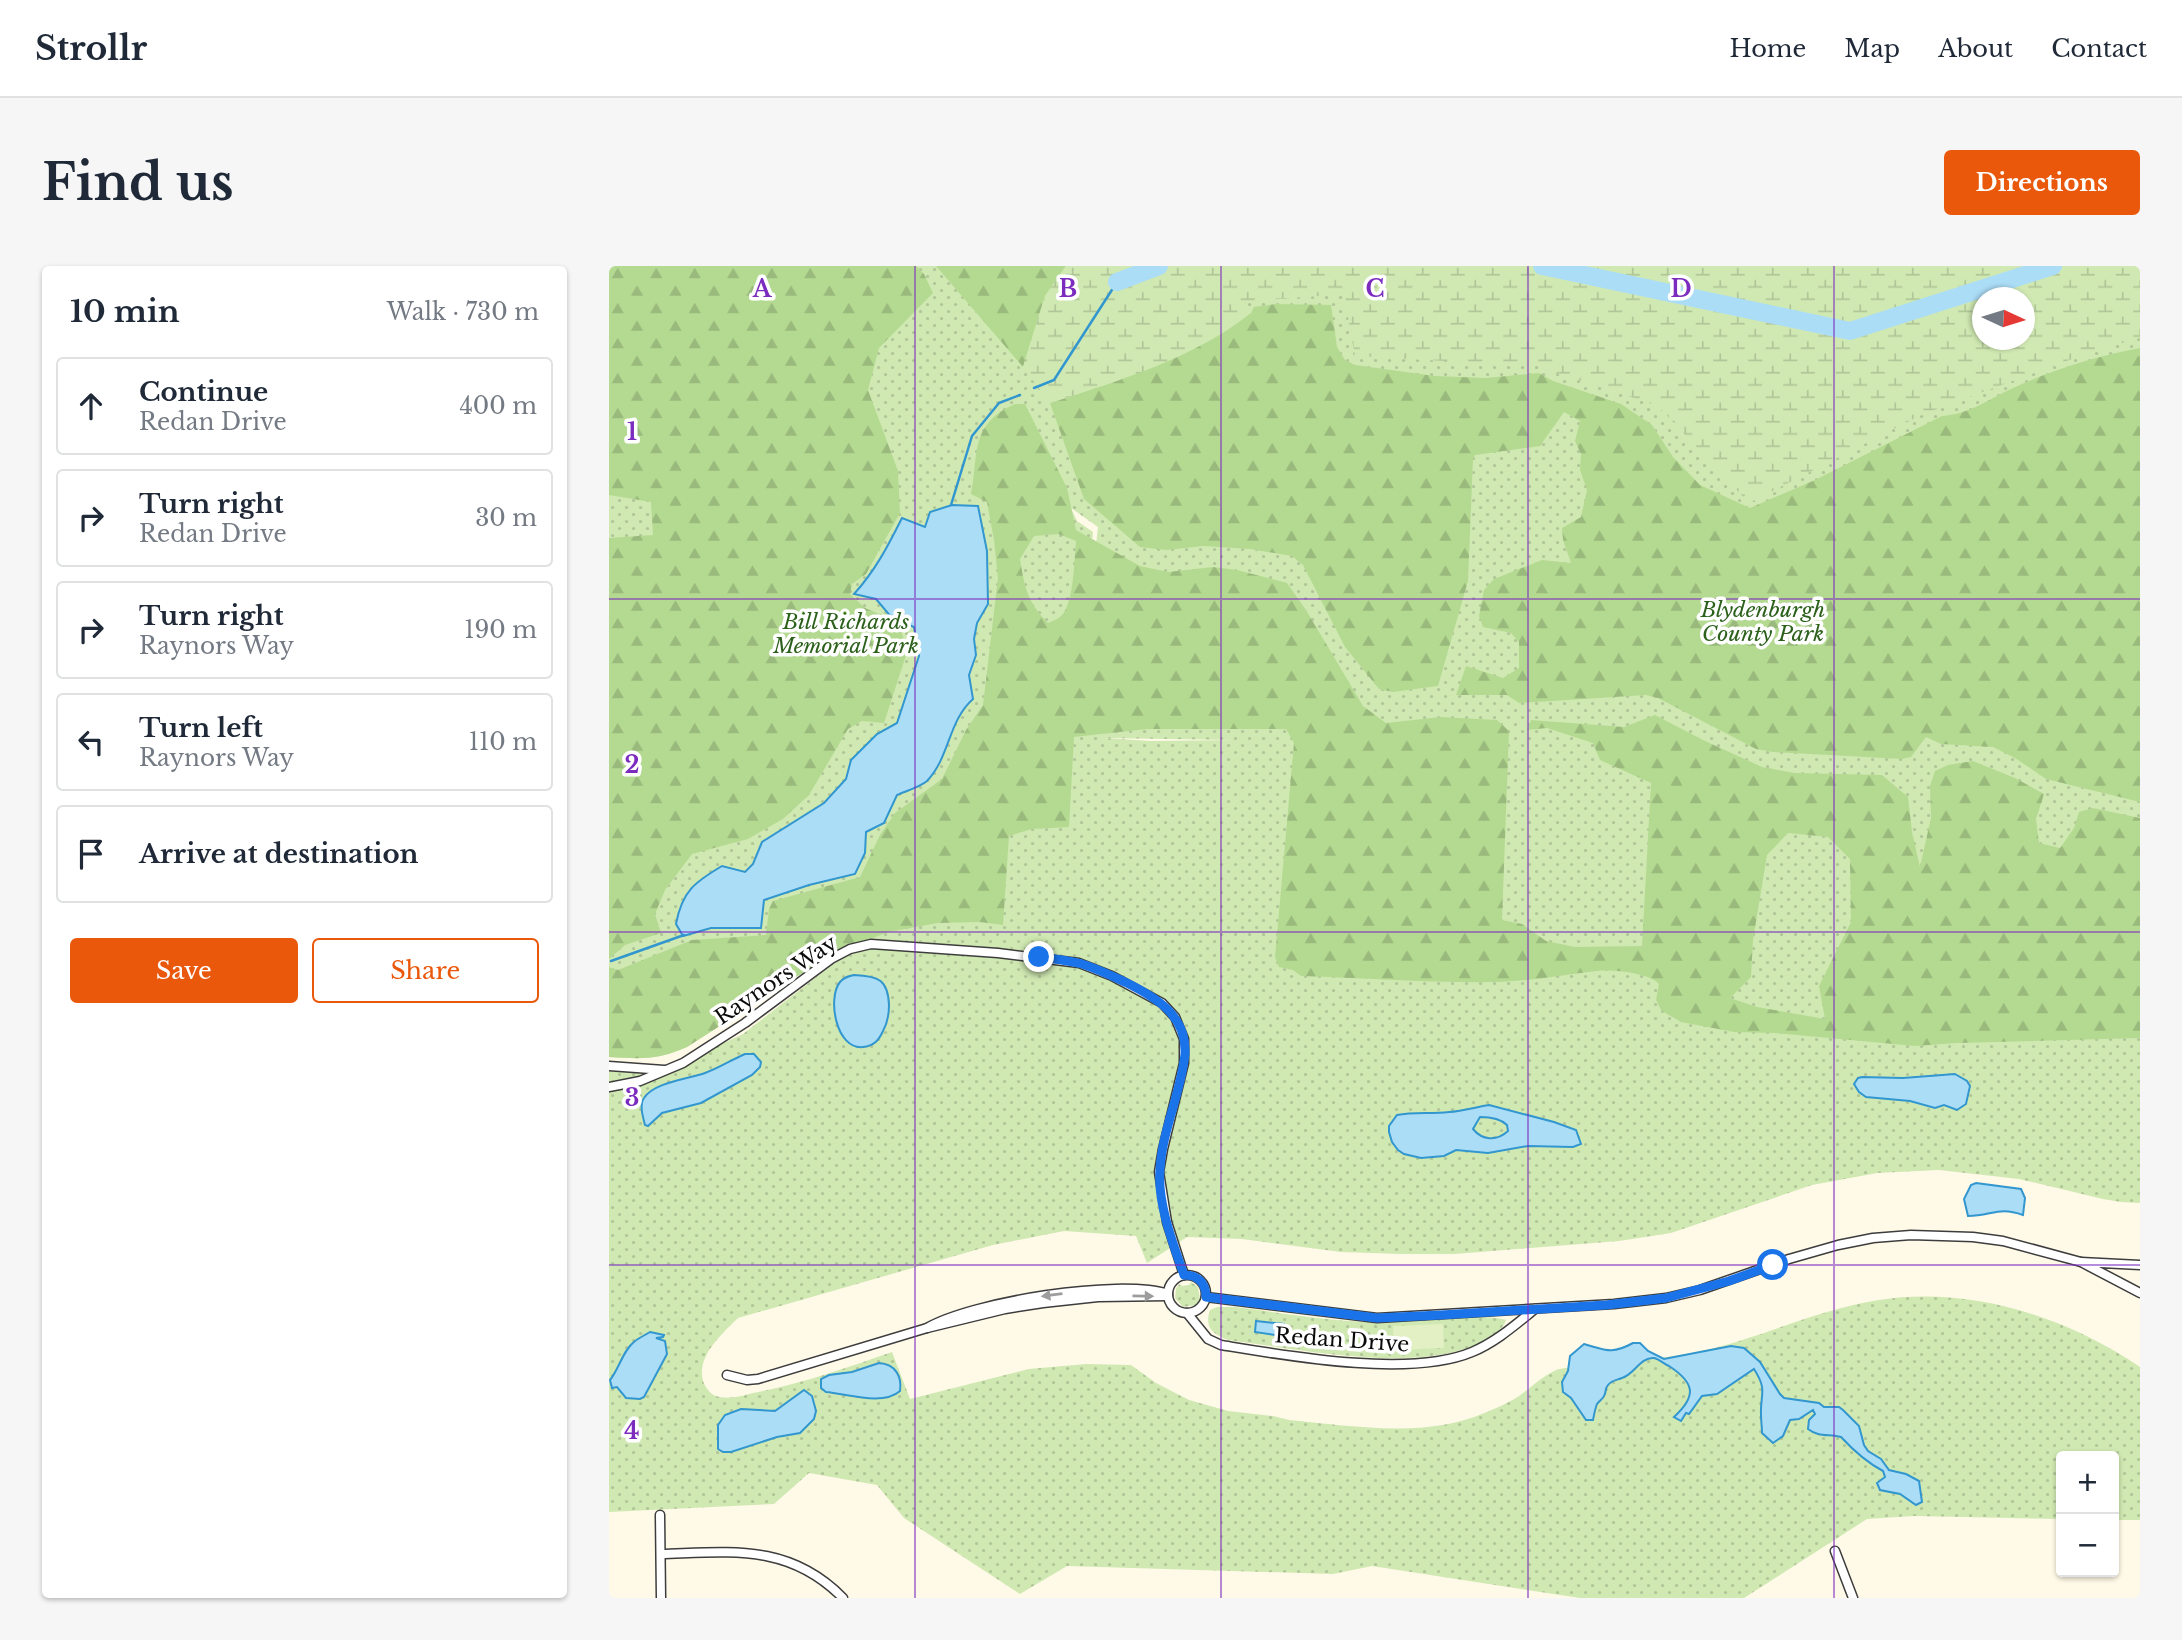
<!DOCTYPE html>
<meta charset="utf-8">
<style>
:root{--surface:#fff;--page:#f6f6f7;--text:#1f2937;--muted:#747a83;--line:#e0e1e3;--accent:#ea580c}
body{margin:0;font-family:"Libre Baskerville",serif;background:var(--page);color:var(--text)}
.controls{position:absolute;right:21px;bottom:21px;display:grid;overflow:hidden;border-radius:7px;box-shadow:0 2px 5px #0004}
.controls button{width:63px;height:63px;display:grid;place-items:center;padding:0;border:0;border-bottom:2px solid var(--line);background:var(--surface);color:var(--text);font:35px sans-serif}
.compass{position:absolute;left:1363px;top:21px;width:63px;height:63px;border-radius:50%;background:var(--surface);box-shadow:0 2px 5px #0004;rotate:94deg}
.stop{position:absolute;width:21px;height:21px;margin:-16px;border:5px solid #1a73e8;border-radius:50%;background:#fff}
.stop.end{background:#1a73e8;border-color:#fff;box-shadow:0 2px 7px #0008}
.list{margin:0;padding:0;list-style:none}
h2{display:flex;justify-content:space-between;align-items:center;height:91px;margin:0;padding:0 28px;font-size:30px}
h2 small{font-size:23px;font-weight:400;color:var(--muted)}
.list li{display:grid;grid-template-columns:46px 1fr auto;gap:21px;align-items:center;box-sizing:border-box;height:98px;margin:0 14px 14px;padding:0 14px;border:2px solid var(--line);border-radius:7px}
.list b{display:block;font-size:26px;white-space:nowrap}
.list p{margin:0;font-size:23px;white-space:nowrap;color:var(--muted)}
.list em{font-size:23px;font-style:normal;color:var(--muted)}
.actions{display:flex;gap:14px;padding:21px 28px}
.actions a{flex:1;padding:16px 0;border:2px solid var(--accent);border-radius:7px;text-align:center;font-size:24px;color:var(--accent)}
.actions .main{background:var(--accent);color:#fff}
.icon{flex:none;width:38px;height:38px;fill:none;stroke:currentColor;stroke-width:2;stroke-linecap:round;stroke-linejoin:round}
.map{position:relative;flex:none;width:1531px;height:1332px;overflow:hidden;border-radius:7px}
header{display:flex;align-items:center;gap:42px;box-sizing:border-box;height:98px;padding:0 35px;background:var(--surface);border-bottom:2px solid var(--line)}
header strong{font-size:33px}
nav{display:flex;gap:38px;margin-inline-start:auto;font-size:24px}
.intro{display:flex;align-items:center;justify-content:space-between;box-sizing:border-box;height:168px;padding:0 42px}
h1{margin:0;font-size:49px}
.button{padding:18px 32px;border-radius:7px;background:var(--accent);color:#fff;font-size:24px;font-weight:700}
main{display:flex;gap:42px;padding:0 42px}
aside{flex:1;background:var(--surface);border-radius:7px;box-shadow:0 2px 5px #0004}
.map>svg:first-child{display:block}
.green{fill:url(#green-dots);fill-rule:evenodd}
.forest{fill:url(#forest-firs);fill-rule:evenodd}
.wetland{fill:url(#wetland-marsh);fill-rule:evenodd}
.pitch{fill:#e2f0c4}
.water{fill:#acddf7;stroke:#3296cf;stroke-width:2;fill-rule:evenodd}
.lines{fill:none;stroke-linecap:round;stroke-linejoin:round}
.stream{stroke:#3296cf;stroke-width:2.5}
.river{stroke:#acddf7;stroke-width:18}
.minor-casing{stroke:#3d3d3d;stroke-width:11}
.minor{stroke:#fff;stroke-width:8}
.oneway{fill:#9d9d9d}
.route{stroke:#1a73e8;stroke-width:9}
.grid{fill:none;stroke:#7b2cbf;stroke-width:2;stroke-opacity:0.55}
.labels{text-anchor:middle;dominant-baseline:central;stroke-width:7;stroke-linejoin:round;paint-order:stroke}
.park-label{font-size:21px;font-style:italic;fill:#2c611b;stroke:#fff}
.street-label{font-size:21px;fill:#0a0a0a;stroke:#fff}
.grid-label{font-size:23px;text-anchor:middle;font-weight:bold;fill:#7b2cbf;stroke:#fff;stroke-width:7;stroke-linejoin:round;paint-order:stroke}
</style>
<header>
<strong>Strollr</strong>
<nav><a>Home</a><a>Map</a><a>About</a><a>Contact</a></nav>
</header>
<div class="intro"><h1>Find us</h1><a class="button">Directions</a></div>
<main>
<aside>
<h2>10 min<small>Walk · 730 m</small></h2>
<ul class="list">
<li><svg class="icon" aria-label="ahead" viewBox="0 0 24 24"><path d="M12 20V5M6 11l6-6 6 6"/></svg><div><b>Continue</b><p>Redan Drive</p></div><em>400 m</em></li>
<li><svg class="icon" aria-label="right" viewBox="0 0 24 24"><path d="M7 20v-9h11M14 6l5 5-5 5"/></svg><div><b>Turn right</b><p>Redan Drive</p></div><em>30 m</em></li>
<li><svg class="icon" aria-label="right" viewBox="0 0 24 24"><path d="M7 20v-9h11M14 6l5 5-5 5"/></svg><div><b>Turn right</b><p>Raynors Way</p></div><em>190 m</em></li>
<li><svg class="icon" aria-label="left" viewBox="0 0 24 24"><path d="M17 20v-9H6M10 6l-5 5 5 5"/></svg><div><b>Turn left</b><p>Raynors Way</p></div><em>110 m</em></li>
<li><svg class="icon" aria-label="arrive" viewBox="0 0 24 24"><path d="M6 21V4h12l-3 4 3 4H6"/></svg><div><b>Arrive at destination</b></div></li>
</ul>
<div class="actions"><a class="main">Save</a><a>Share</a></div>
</aside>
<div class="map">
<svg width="1531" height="1332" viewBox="0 0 1531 1332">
<defs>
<pattern id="green-dots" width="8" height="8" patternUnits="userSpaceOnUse" patternTransform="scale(1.75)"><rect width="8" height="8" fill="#d0e9b2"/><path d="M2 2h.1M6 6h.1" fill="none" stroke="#b1c698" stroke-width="1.8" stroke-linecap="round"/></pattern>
<pattern id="forest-firs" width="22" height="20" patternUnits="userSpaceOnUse" patternTransform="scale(1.75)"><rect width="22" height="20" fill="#b4da91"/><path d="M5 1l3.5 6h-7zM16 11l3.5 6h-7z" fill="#99ba7c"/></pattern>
<pattern id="wetland-marsh" width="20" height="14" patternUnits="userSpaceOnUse" patternTransform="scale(1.75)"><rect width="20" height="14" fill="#d0e9b2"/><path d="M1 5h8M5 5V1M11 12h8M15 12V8" fill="none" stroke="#b1c698"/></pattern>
</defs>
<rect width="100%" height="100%" fill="#fff9e7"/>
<g class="green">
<path d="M0 0H1531V937L1512 936 1494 933 1410 913 1330 904 1268 907 1203 919 1062 967 1010 975 846 988H791L732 986 633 973 578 971 538 997 527 970 455 965 384 979 129 1052C114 1067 87 1090 94 1115 96 1121 101 1128 107 1130 118 1134 133 1130 144 1127 192 1118 237 1102 283 1086L301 1133 420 1103 477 1098 522 1099 547 1117 580 1134 619 1145 664 1150 680 1154C744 1160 817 1173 878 1146 888 1142 898 1137 907 1132 920 1124 937 1106 951 1103 964 1100 979 1100 993 1098 1026 1095 1060 1092 1092 1085 1153 1072 1209 1043 1270 1034 1361 1020 1456 1050 1531 1101V1254H1505V1190H1452V1253L1305 1250 1258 1253 1135 1332H971L763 1300 724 1308 458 1300 411 1328 295 1252 268 1219 200 1207 165 1238 0 1246V824L32 816 134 768 250 678 223 688 78 781C48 794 33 793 0 791ZM1374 32H1416V74H1374ZM462 242 489 261 471 416 484 266 468 255ZM494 472 624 474H625L542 475Z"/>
<polygon points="0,803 5,805 42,807 37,811 0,818"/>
<polygon points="582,1016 589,1021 591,1033 586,1039 574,1041 566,1032 567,1023 570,1018 573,1020 580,1019"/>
<path d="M608 1041H626C676 1047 727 1057 778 1056 805 1056 875 1046 897 1054 894 1064 886 1067 878 1072 872 1075 866 1080 859 1082 792 1105 689 1083 619 1074 604 1068 595 1062 601 1044Z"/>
</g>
<g class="forest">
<polygon points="0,0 307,0 315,8 324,27 270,82 259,124 289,205 291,247 257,308 243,318 241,328 256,342 275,350 291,363 299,383 275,457 253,455 239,463 200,529 174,553 139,573 83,588 56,624 46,648 52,667 16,679 0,693 0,272 44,269 42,236 0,229"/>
<polygon points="327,0 457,0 436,30 414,101"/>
<path d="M667 38 722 39 728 81 736 94 746 99 826 110 876 112 930 107 944 115 1012 138 1043 159 1064 191 1091 219 1141 242 1206 214 1333 150C1361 148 1378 134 1402 123 1443 104 1487 90 1531 82V536L1437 513 1406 492 1384 481 1332 478 1317 471 1302 491 1293 493 1164 486 1147 483 1049 432 1037 429 910 437 898 429H847L857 400 894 412 910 402V376L902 367 874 361 870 350 875 324 885 313 933 294 962 297 954 274 953 262 972 251 978 224 971 204 972 188 966 175 971 155 955 146 931 180 866 189 864 193 859 315 829 420 784 426 770 423 736 381 694 299 683 290 641 283 594 280 557 284 531 281 475 233 441 137 508 115 642 47 645 41Z"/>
<path d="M406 138H416L458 222 467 264 531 300 559 306 604 301 628 304 678 317 697 344 754 440 777 457 832 451 888 454 900 465 893 654 913 658 937 675 966 681 1033 680 1042 517 991 494 984 477 938 462 918 464 922 454 1015 461 1046 449 1094 474 1153 501 1186 507 1273 509 1299 531 1303 566 1311 601 1322 552 1321 520 1326 505 1339 499 1364 495 1406 512 1435 528 1427 553 1430 577 1451 582 1465 562 1470 546 1484 542 1531 552V772L1348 777 1306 780 1165 767 1125 766 1072 756 1053 745 1047 734 1050 718C1041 707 1002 703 988 705 954 709 921 715 887 716 822 717 757 712 692 710L684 704 670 701 666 691 685 477 677 463H538L465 471 460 561 423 563 400 570 394 659 371 656 329 657 279 666 223 688 78 781C48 794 33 793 0 791V701L9 704 83 674 157 669 160 643 164 635 251 611 271 569 286 547 333 513 357 464 374 439 389 312 385 274 378 236 362 228C370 189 360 158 406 138ZM450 268 467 275C465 295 465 333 454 348 450 353 445 354 439 357 418 335 416 323 411 293L425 270ZM1179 567 1219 571 1241 593 1242 656 1210 720 1216 753 1148 741 1121 732 1142 711 1144 674 1158 589Z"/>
</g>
<path class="wetland" d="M457 0H1531V72L1482 86 1312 149 1140 237 1049 140 928 100 746 90 735 28 630 36 642 47C584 93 511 114 441 137L414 101 436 30ZM1374 32H1416V74H1374Z"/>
<polygon class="pitch" points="834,1058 835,1082 785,1084 784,1060"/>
<g class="water">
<path d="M343 239 369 240 378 285 379 338 368 357 365 373 367 389 360 409 364 433C339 455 341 491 318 515 311 521 297 525 288 529L275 557 257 566 256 587 246 608 200 619 155 634 152 662H102L74 670 67 658C73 625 86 616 113 600L136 606 144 598 153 576 215 537 237 513 242 494 268 468 288 457 310 390 305 361 283 352 267 333 245 328C266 305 279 280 293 252L316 261 321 246Z"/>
<path d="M245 709C270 710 279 714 280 739 280 749 279 756 274 765 270 774 265 780 254 781 227 784 218 732 231 716 235 711 240 710 245 709Z"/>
<path d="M136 788H145L152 796 151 801 143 809 92 837 53 847 39 860 36 859C34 851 30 839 35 832 45 816 80 813 96 807 110 802 122 794 136 788Z"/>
<polygon points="1346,808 1358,815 1361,820 1357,838 1348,844 1335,839 1326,842 1301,835 1257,831 1250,826 1245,818 1249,812 1253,811 1294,812"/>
<path d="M880 839 945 856 967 864 972 878 964 881 919 880 879 887 847 884 835 890 812 892 795 888 789 884 783 876 780 866V860L788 849C805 846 822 848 840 846 854 845 867 841 880 839ZM871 851C881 851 891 852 898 859L899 865C887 876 873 874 864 863Z"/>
<path d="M1367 917 1412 923 1416 932 1414 949C1389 940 1383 950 1359 950L1355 933 1362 919Z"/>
<polygon points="647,1055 675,1058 673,1070 646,1066"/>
<path d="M41 1066 55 1069 54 1071 47 1072 56 1075 58 1088 35 1131 31 1133 17 1132 8 1121 3 1122 1 1114C10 1103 14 1084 26 1075 30 1072 36 1069 41 1066Z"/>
<path d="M1024 1077H1031L1039 1085 1055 1093 1122 1080 1135 1082 1151 1096 1171 1128 1175 1132 1210 1137 1215 1141H1230L1234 1144 1250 1160 1255 1179 1259 1185 1272 1193 1280 1204 1297 1208 1310 1215 1313 1236 1307 1239 1291 1228 1271 1224 1268 1217 1276 1211 1274 1205C1257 1196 1244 1184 1232 1171 1220 1168 1209 1171 1199 1163L1200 1154 1206 1148 1204 1144 1190 1153 1181 1154 1174 1170 1164 1177 1153 1167C1153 1161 1152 1155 1152 1149 1151 1127 1159 1125 1145 1103L1108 1128 1093 1130 1080 1148 1077 1147 1072 1155 1065 1151C1088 1130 1086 1117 1060 1100 1055 1098 1050 1093 1045 1092 1031 1091 1025 1109 1013 1112 1008 1114 1003 1114 999 1119 995 1124 998 1125 995 1130 994 1133 990 1135 988 1138 986 1143 985 1149 984 1154H977L962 1132 954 1126 953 1116 959 1105 961 1090 975 1078C997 1084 1002 1089 1024 1077Z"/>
<path d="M270 1097C287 1098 293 1111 291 1125 274 1140 239 1128 217 1126L212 1122V1113L220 1109 243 1106Z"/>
<polygon points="195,1124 203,1130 207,1145 205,1153 191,1167 168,1171 122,1186 114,1186 109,1183 109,1159 116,1149 132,1143 166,1145"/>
</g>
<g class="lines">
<g class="stream">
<polyline points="425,122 445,114 508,16"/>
<polyline points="342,239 363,170 390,137 411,129"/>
<polyline points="2,695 75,669"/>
</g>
<g class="river">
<polyline points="933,0 1241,65 1444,0"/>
<polyline points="508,16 550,0"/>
</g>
<g class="minor-casing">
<g id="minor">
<polyline points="0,800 55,804"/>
<polyline points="0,821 31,815 74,797 136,757 222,693 241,683 262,678 389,687 470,697 503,710 553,737 566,751 575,773 575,797 554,883 550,906 558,956 575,1009"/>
<polyline points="1531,999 1472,996 1531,1027"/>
<circle cx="578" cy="1028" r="19"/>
<path d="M559 1030 489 1031 434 1037 396 1043 318 1062C363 1036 509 1012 559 1028"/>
<polyline points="597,1031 768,1052 1005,1038 1057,1032 1091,1024 1180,993 1229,979 1264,972 1302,969 1364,971 1394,975 1472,996"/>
<path d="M578 1047 599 1073 612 1079C679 1090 801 1112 863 1086 887 1076 906 1059 926 1043"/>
<polyline points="118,1109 138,1114 149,1113 318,1062"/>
<polyline points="51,1249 52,1332"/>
<polyline points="1226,1285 1244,1332"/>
<path d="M52 1288C122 1286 180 1277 234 1332"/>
</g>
</g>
<use href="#minor" class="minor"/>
</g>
<defs><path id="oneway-solid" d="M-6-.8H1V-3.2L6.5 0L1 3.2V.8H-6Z" transform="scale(1.75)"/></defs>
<g class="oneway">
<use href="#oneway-solid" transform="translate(443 1029) rotate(173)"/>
<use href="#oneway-solid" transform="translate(534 1030) rotate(1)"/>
</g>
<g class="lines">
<path class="route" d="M430 691C444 693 459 694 473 698 489 703 503 710 518 717 548 732 578 750 576 788 572 827 553 864 551 904 548 936 564 978 575 1009 589 1009 597 1017 597 1031L768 1052 832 1049 997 1039 1057 1032 1120 1015 1164 999"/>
</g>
<path class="grid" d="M306 0V1332M612 0V1332M919 0V1332M1225 0V1332M0 333H1531M0 666H1531M0 999H1531"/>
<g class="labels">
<g class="park-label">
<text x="1154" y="344">Blydenburgh<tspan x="1154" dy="24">County Park</tspan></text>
<text x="237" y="356">Bill Richards<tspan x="237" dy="24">Memorial Park</tspan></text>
</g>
<g class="street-label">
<text transform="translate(167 714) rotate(-34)">Raynors Way</text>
<text transform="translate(733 1074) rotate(4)">Redan Drive</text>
</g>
</g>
<g class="grid-label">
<text x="153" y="31">A</text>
<text x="459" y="31">B</text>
<text x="766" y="31">C</text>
<text x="1072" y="31">D</text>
<text x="23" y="174">1</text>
<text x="23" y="507">2</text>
<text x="23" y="840">3</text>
<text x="23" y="1173">4</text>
</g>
</svg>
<div class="controls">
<button>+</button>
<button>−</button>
</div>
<svg class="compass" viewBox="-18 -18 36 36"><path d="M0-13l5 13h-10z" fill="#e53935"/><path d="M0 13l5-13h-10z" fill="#747a83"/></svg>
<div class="stop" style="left:1164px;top:999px"></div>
<div class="stop end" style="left:430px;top:691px"></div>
</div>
</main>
